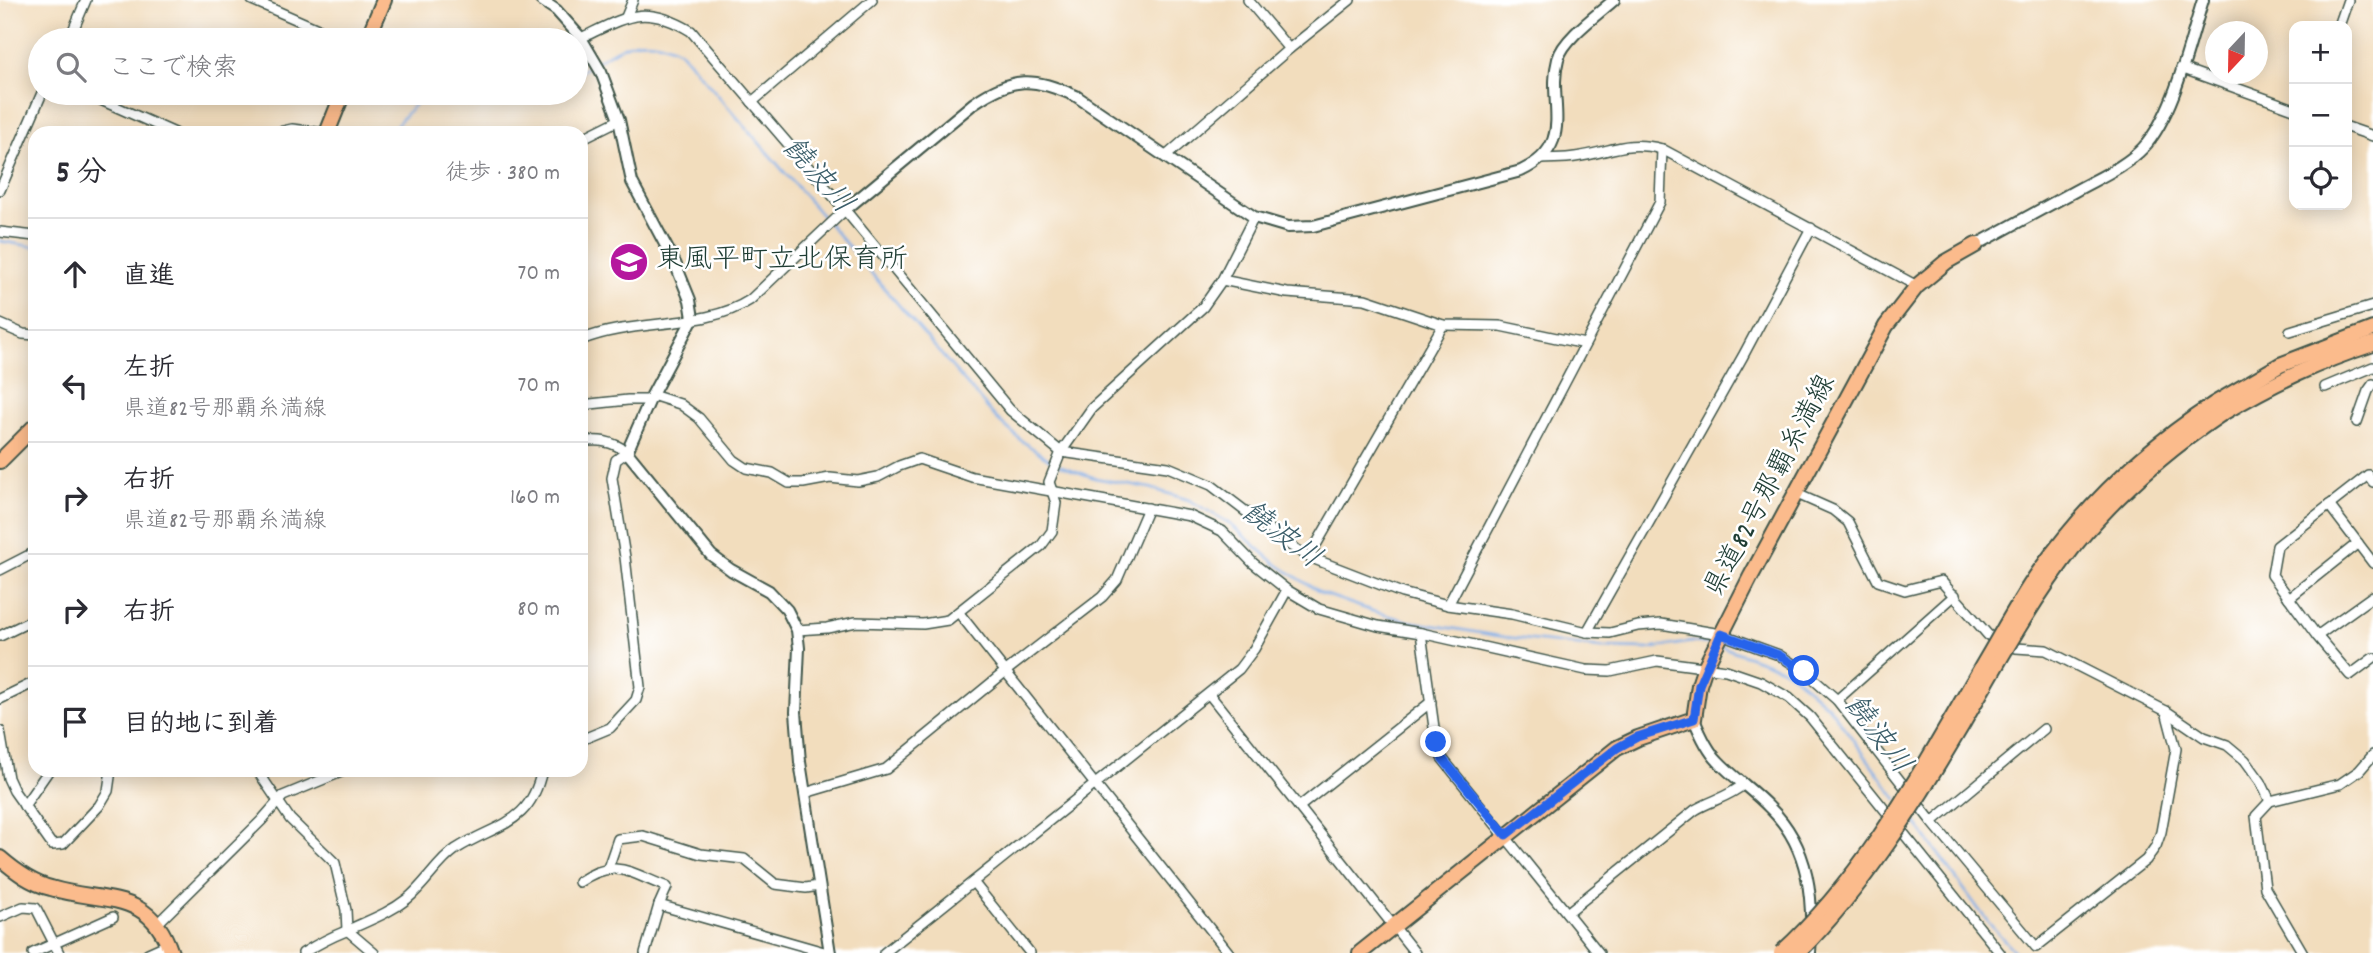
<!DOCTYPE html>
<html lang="ja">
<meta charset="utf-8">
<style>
:root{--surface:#fff;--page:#f7f7f7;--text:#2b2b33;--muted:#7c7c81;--line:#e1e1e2}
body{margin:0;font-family:Dekko,"Klee One",sans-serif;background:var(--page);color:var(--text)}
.controls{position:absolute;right:21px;top:21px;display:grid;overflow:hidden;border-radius:14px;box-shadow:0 4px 18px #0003}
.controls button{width:63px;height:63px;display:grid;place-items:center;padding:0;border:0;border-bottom:2px solid var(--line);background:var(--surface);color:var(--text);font:35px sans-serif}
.compass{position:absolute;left:2205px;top:21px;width:63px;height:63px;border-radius:50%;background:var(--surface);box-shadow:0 4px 18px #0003;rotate:202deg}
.stop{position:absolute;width:21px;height:21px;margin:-16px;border:5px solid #2563eb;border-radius:50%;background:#fff}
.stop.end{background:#2563eb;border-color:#fff;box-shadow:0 2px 7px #0008}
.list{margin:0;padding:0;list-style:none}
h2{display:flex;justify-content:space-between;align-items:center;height:91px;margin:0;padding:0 28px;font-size:30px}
h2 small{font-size:23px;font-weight:400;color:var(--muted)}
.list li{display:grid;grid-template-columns:46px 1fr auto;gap:21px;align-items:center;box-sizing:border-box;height:112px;padding:0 28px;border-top:2px solid var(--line)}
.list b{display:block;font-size:26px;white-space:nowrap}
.list p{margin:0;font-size:23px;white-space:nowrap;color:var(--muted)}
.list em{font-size:23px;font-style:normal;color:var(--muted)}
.icon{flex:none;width:38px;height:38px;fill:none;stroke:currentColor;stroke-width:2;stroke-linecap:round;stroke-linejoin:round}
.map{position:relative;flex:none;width:2373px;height:953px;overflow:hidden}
.search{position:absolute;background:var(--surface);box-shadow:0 4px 18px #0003;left:28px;top:28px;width:560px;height:77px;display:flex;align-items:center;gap:18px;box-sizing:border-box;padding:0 24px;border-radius:38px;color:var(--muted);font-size:26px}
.panel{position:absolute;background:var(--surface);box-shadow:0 4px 18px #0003;left:28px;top:126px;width:560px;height:651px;border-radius:21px}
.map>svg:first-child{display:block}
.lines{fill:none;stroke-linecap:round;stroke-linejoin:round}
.stream{stroke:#7dace7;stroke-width:2.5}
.minor-casing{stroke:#3f5549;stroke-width:12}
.tertiary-casing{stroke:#3f5549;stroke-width:14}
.primary-casing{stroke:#3f5549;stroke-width:18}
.trunk-casing{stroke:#3f5549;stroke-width:18}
.minor{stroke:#fff;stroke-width:9}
.tertiary{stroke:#fff;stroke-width:10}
.primary{stroke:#fbbb8c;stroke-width:14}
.trunk{stroke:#fbbb8c;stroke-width:14}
.primary-bridge-casing{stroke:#3f5549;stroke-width:18;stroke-linecap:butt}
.primary-bridge{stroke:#fbbb8c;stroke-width:14}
.route{stroke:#2563eb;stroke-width:9}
.labels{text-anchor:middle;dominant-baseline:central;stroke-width:5;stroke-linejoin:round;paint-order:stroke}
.poi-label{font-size:28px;fill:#1f3d34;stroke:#fff;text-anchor:start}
.street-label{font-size:28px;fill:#1f3d34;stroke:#fff}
.water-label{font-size:30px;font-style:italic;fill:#3b5e6a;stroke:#fff}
</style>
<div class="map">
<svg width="2373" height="953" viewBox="0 0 2373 953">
<rect width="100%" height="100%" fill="#fff"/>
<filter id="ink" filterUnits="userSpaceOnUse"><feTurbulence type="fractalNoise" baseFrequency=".0143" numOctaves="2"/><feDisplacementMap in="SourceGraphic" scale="14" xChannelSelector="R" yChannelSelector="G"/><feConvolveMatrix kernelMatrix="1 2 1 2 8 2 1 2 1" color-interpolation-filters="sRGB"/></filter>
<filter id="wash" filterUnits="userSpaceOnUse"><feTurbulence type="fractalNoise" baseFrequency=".00686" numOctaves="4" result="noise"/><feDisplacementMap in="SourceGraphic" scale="28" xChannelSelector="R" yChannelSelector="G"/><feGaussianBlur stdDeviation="1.57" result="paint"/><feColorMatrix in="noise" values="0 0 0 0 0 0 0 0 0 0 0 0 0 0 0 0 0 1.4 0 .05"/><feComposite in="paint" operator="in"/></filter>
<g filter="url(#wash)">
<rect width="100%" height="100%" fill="#f2ddbd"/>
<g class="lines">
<g class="stream">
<path d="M597 61C628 42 645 32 680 51L996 418 1022 441 1053 462"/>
<polyline points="576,74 591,65"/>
<polyline points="389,133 415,104 421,93"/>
<polyline points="0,241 35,247"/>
<polyline points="1059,465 1095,478 1150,488 1189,500 1229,523 1275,563 1321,593 1372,611 1408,621 1505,637 1601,648 1648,649 1692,642 1710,644"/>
<polyline points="1720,646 1783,669 1795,677 1829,707 1897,799"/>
<polyline points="1912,818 1988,922 2016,953"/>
</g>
</g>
</g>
<g filter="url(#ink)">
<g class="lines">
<g class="minor-casing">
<g id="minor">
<polyline points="252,0 343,40"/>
<polyline points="1248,0 1289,49"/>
<polyline points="626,17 633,0"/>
<polyline points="2339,26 2348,0"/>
<path d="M581 38C626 17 643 3 691 31L845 210 1010 410 1061 452 1168 467 1211 485 1291 546 1309 557 1402 593 1448 605 1512 614 1587 632 1610 633 1638 626 1661 624 1721 634 1779 655 1804 671 1837 700 1932 822 2036 947 2146 860 2156 846 2161 832 2176 749 2166 711"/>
<polyline points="69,40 86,0"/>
<polyline points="2181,68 2294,109"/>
<polyline points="85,93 175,133"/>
<polyline points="752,102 872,0"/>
<polyline points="2347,127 2373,136"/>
<polyline points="274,133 292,129 324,133"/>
<polyline points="581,139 619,120"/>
<polyline points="1165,157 1289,49 1350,0"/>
<path d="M1541 159C1552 158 1564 159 1575 157 1609 153 1626 139 1662 149L1917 286"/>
<polyline points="0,190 42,93"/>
<polyline points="0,232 35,236"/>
<polyline points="1222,280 1287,293 1365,299 1443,325 1500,326 1585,344"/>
<polyline points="0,324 23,334 35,335"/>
<polyline points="2290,331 2373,306"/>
<path d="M581 340C634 318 704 330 750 300L845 210"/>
<polyline points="2325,387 2373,367"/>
<polyline points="652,395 680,404 699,418 734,460 746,468 772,473 789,483 803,483 830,478 858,481 878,477 899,466 919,459 972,477 1190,516 1222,531 1253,563 1287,590 1319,609 1378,626 1421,633 1586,670 1610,671 1657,661 1726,670 1761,682 1789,698 1810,717 2000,953"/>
<polyline points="581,405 628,400 650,400"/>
<polyline points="2357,422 2368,391 2373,384"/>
<path d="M581 442C599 439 612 441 627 452L616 460 612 478 625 557 640 687 636 700 610 728 581 740"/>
<polyline points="2373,482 2368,475 2277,546 2272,575 2317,636 2350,675 2373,658"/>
<polyline points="1797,494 1833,510 1848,522 1878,581 1905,590 1941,581 1988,635 2016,648 2046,650 2166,711 2204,737 2227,745 2245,760 2261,782 2270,801"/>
<polyline points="2329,505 2373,563"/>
<polyline points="1309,557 1443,325"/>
<polyline points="0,570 35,552"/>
<polyline points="2289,598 2358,543"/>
<polyline points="1448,605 1660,202 1662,149"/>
<polyline points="959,613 1229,953"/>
<polyline points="797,630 827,628 856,622 923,624 948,620 1041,546 1052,531 1056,503 1049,482 1061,452 1092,408 1203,307 1222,280 1254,217"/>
<polyline points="1587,632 1743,356 1811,228"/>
<polyline points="1421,633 1436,742 1442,758 1599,953"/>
<polyline points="0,636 35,619"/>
<polyline points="2317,636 2373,596"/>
<polyline points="1209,694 1415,953"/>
<polyline points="0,699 35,682"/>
<polyline points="1837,700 1955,595"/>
<polyline points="0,731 8,778 14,791 52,845 63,844 99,806 108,791 111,770"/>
<polyline points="257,770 290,819 335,863 346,910 347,930 374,953"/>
<polyline points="805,793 886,769 1006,671 1102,597 1117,580 1148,508"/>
<polyline points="24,806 49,770"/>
<polyline points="1299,807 1431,702"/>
<polyline points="1932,822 2044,729"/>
<polyline points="608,868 618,839 643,836 701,854 744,859 775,884 806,888 819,886"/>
<path d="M579 882C615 857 630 873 667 887L659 905 645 953"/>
<polyline points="973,882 1030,953"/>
<polyline points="659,905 824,952 830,952"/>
<path d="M1567 913 1695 810C1712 800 1729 797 1744 784"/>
<polyline points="0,917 23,907 36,908 59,953"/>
<polyline points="157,924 261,821 283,796 346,770"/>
<polyline points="33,953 113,917"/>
<polyline points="148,953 168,944"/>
<path d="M303 953C316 945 331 937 346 931 367 921 388 914 407 899 425 885 437 862 456 849 497 823 530 826 542 770"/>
<polyline points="884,953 1239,669 1254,649 1287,590"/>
<polyline points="2303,953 2265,888 2256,816 2270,801 2340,784 2359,771 2373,755"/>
</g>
</g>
<g class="tertiary-casing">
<g id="tertiary">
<polyline points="541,0 556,10 581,38 601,72 619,120 632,182 675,263 690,300 693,318 652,395 627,452 711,555 731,570 769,591 787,610 797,630 799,648 796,712 800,762 830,953"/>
<path d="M845 210 974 103C1013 76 1033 77 1076 96L1254 217 1288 227 1313 226 1521 171C1578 144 1546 103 1558 59 1563 39 1598 14 1614 0"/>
<path d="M1976 245C2009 227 2042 209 2075 191 2098 178 2125 167 2143 148 2174 115 2189 44 2203 0"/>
<path d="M1694 719C1700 734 1707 750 1718 761 1734 778 1754 791 1770 808 1810 847 1814 900 1810 953"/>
</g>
</g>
<g class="primary-casing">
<g id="primary">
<polyline points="2214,404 2280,365 2373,329"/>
<path d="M2221 414C2272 384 2317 362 2373 344"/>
<polyline points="1360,953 1617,748 1638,738 1694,719 1699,685 1705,667 1751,576 1886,326 1917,286 1946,262 1976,245"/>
</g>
</g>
<g class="trunk-casing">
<g id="trunk">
<polyline points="367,40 384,0"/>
<polyline points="327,133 343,93"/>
<polyline points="0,461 35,426"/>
<path d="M0 858C15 871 31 883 51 888 102 904 150 888 171 953"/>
</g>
</g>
<use href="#minor" class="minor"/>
<use href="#tertiary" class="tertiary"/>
<use href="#primary" class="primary"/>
<use href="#trunk" class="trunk"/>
<g class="primary-bridge-casing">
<g id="primary-bridge">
<path d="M1781 953C1870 872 1927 760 1987 658 2004 629 2020 599 2039 572 2087 504 2145 449 2214 404"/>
<path d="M1798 953C1865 886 1914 806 1962 725 1997 664 2031 601 2075 545 2117 494 2166 451 2221 414"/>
</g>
</g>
<use href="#primary-bridge" class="primary-bridge"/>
</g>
</g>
<g class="lines" filter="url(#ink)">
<polyline class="route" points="1436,742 1442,758 1506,835 1617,748 1637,737 1694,719 1699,685 1721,634 1779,655 1804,671"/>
</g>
<defs>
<g id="school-disc" transform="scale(2.0125)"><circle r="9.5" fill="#b5179e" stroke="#fff"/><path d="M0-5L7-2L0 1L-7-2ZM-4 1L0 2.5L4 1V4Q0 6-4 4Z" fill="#fff"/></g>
</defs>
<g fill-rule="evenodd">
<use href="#school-disc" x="629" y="262"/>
</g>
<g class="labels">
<g class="poi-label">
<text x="656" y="262">東風平町立北保育所</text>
</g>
<g class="street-label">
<text transform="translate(1772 487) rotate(-62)">県道82号那覇糸満線</text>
</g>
<g class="water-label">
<text transform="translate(816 177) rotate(49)">饒波川</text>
<text transform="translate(1280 537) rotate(37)">饒波川</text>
<text transform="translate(1876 736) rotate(53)">饒波川</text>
</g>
</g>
</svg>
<div class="controls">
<button>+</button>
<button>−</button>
<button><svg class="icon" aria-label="locate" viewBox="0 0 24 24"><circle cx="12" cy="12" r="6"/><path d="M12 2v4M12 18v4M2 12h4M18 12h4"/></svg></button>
</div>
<svg class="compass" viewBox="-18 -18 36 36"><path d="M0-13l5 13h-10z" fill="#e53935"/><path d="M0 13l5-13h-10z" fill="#7c7c81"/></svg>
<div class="stop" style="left:1804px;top:671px"></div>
<div class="stop end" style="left:1436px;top:742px"></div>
<div class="search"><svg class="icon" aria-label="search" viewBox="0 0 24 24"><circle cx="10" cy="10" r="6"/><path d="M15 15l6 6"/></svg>ここで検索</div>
<section class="panel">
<h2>5 分<small>徒歩 · 380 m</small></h2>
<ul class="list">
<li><svg class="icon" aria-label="ahead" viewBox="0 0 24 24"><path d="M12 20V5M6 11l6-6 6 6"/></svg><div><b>直進</b></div><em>70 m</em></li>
<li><svg class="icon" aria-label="left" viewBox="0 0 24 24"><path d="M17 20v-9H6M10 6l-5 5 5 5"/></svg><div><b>左折</b><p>県道82号那覇糸満線</p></div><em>70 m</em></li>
<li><svg class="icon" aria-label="right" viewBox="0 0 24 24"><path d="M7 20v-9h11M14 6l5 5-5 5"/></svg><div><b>右折</b><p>県道82号那覇糸満線</p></div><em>160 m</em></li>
<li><svg class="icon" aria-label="right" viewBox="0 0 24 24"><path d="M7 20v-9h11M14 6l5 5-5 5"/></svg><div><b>右折</b></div><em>80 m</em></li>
<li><svg class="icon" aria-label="arrive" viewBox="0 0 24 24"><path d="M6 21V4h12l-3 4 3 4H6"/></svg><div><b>目的地に到着</b></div></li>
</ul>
</section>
</div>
